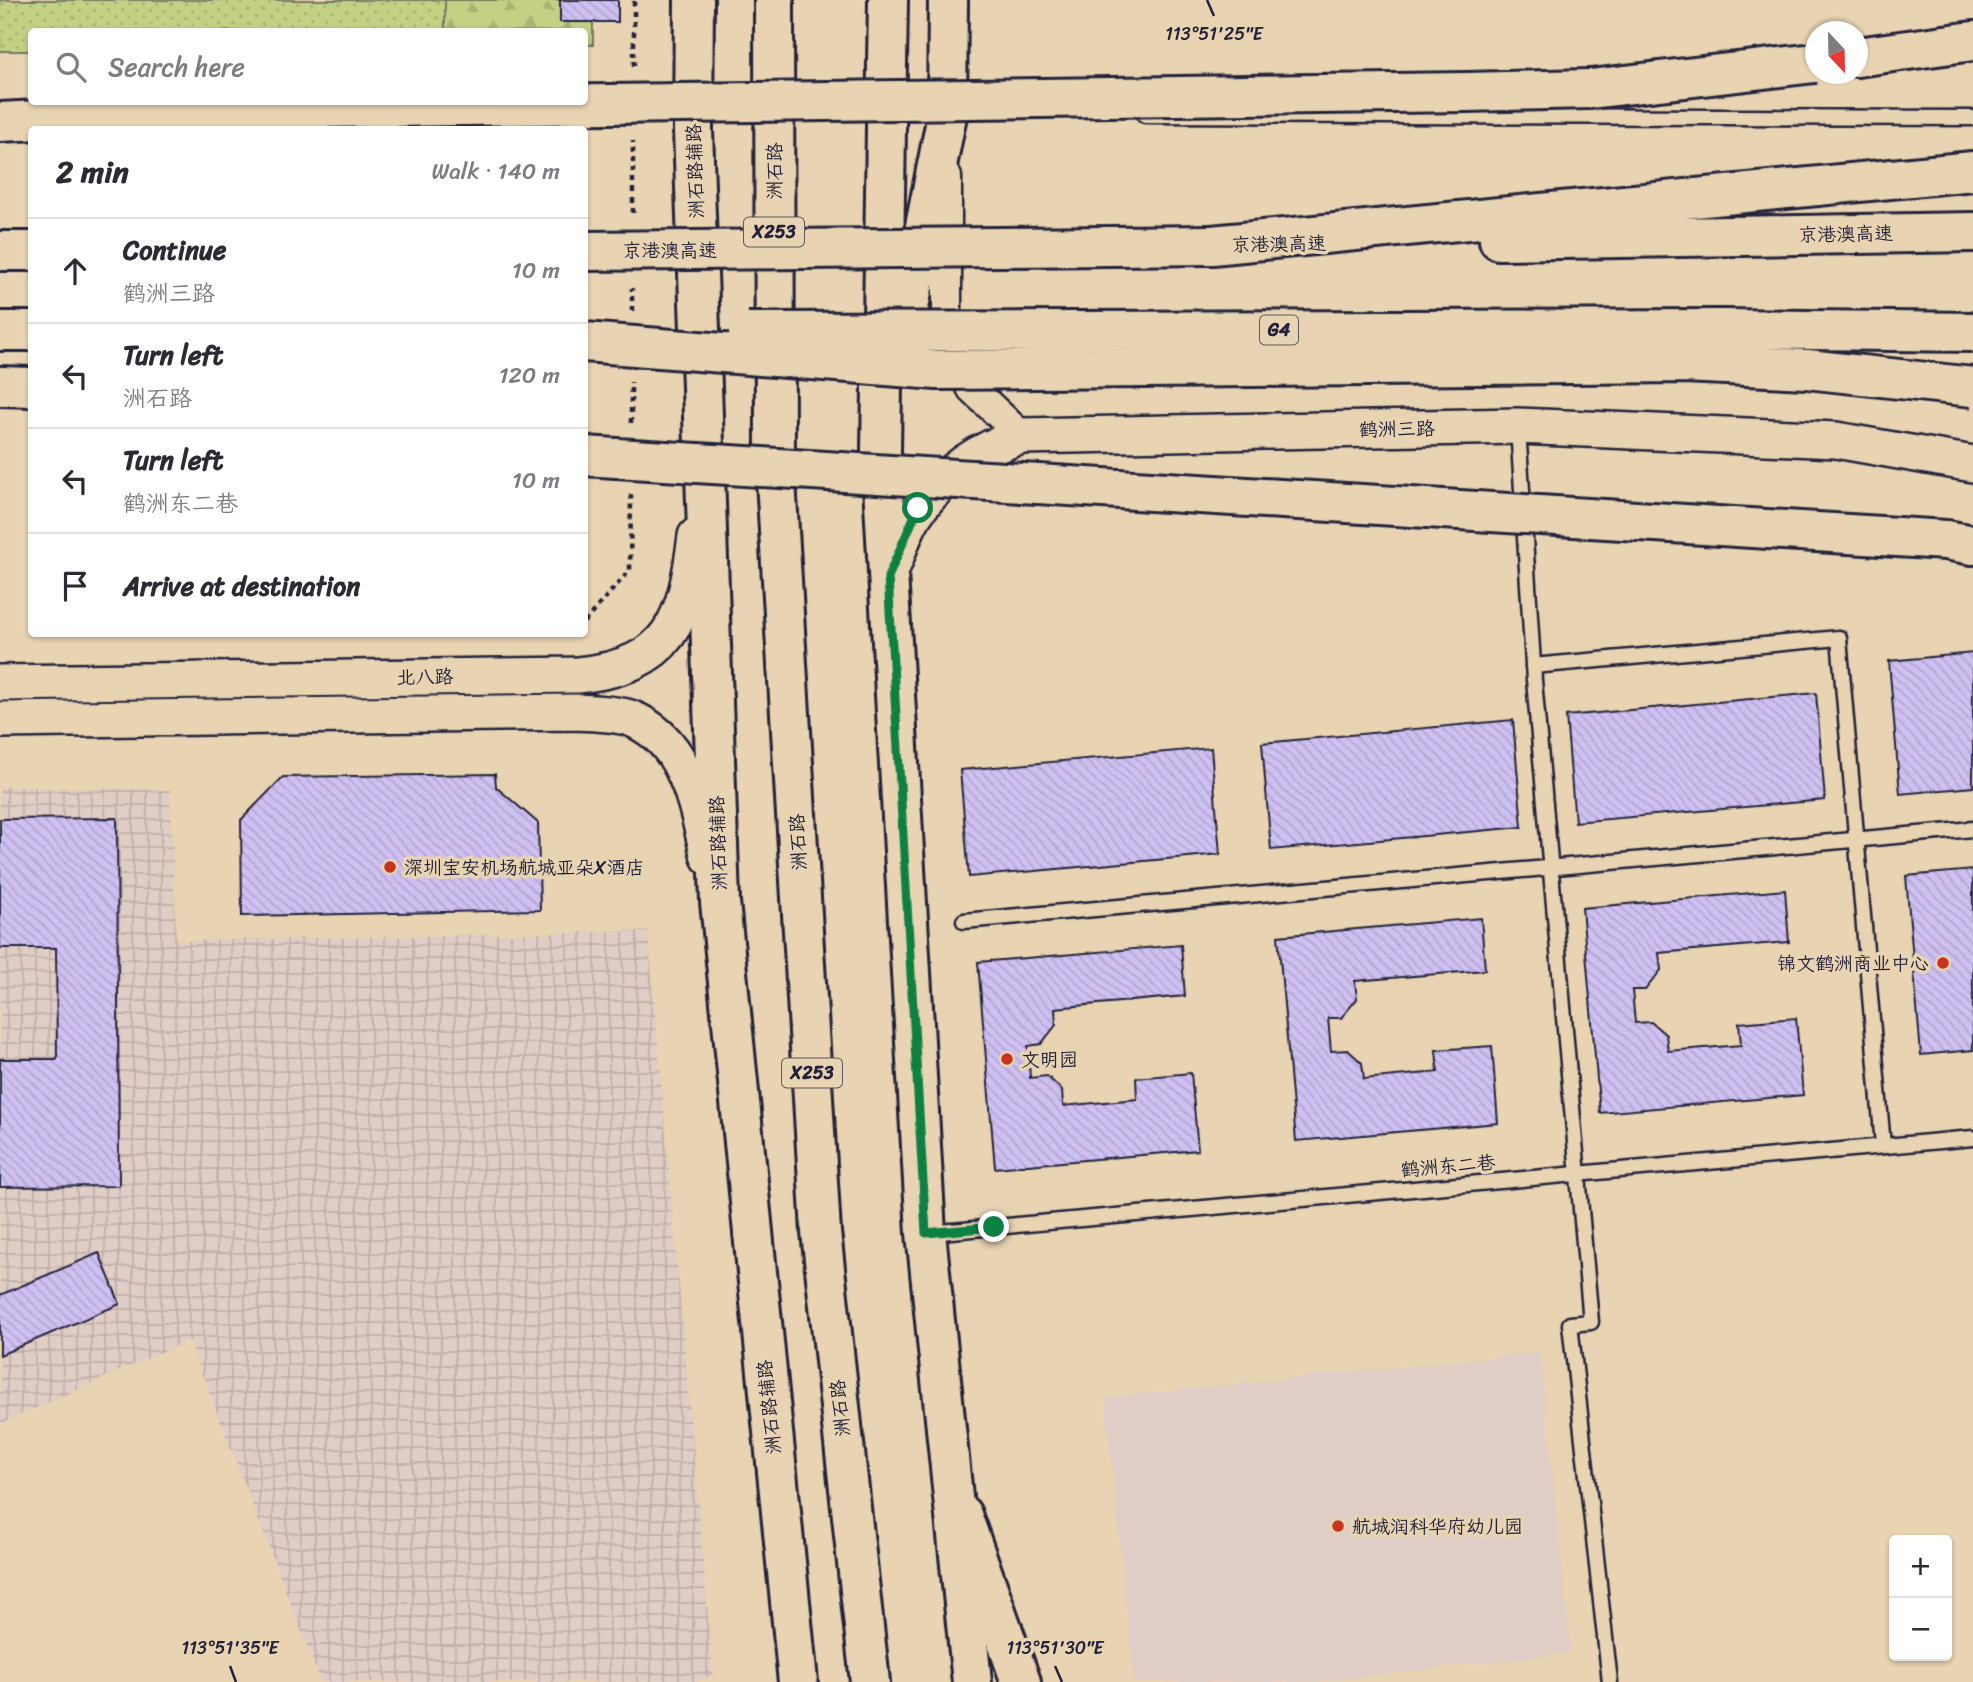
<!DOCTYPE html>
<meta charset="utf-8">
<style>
:root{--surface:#fff;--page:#f2f2f3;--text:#2b2b33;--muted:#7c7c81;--line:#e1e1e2}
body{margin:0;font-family:Sriracha,"LXGW WenKai TC",sans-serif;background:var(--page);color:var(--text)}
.controls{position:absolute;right:21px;bottom:21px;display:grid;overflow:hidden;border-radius:7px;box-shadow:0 2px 5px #0004}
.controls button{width:63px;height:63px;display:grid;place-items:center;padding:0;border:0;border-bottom:2px solid var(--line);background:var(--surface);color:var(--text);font:35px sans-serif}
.compass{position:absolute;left:1805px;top:21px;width:63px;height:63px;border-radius:50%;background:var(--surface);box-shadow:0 2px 5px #0004;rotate:158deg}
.stop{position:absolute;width:21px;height:21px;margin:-16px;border:5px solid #0b8043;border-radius:50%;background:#fff}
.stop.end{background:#0b8043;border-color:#fff;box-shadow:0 2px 7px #0008}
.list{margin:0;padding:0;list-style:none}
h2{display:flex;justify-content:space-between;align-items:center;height:91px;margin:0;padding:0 28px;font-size:30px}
h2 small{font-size:23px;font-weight:400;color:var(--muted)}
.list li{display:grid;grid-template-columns:46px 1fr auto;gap:21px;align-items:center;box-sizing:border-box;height:105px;padding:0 28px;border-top:2px solid var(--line)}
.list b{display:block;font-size:26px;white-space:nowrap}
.list p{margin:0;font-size:23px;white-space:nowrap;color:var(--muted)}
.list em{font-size:23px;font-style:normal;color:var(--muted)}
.icon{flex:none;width:38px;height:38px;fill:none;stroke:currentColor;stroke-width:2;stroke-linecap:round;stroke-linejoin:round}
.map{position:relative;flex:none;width:1973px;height:1682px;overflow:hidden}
.search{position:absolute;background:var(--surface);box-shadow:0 2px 5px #0004;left:28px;top:28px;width:560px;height:77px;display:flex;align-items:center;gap:18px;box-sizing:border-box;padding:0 24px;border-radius:7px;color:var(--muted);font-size:26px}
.panel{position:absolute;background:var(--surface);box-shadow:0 2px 5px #0004;left:28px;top:126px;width:560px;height:511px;border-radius:7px}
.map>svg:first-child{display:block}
.built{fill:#e0cdc5}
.industrial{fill:url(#industrial-grid)}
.forest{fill:url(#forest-firs);stroke:#727a60;stroke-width:2}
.park{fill:url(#park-dots);stroke:#727a60;stroke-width:2}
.building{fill:url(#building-back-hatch);stroke:#22223b;stroke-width:2}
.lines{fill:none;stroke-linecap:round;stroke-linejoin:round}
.service-casing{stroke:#22223b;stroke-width:19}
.minor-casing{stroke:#22223b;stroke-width:33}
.tertiary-casing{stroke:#22223b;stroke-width:40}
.secondary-casing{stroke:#22223b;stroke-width:44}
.primary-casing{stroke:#22223b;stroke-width:44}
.motorway-casing{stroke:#22223b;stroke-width:44}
.path{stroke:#22223b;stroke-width:4.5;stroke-dasharray:5 5;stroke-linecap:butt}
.service{stroke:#e8d3b2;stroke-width:14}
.minor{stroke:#e8d3b2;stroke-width:28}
.tertiary{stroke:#e8d3b2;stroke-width:35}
.secondary{stroke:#e8d3b2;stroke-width:38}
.primary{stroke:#e8d3b2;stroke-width:38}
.motorway{stroke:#e8d3b2;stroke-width:38}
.motorway-bridge-casing{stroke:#22223b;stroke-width:44;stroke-linecap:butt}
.motorway-bridge{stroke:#e8d3b2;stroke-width:38}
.route{stroke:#0b8043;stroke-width:9}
.ticks{fill:none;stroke:#22223b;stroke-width:2.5}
.poi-dot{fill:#c8321e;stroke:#e8d3b2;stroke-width:2.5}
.labels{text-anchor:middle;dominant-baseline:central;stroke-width:7;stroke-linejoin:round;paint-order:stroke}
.shield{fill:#e8d3b2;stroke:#5d575f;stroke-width:2}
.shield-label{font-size:18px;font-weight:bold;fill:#22223b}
.street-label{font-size:19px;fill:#22223b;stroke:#e8d3b2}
.poi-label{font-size:19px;fill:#22223b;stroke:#e8d3b2;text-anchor:start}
.ticks-label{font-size:18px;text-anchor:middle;fill:#22223b;stroke:#e8d3b2;stroke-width:7;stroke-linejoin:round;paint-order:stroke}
</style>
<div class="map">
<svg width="1973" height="1682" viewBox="0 0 1973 1682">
<defs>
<pattern id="industrial-grid" width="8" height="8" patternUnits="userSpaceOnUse" patternTransform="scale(1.75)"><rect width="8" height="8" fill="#e0cdc5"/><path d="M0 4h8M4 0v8" fill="none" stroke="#c0b0aa"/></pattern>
<pattern id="forest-firs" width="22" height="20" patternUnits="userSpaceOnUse" patternTransform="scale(1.75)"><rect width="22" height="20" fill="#c3d185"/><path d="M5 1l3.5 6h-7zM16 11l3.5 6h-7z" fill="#a7b374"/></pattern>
<pattern id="park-dots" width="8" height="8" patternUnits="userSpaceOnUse" patternTransform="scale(1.75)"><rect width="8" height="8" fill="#c3d185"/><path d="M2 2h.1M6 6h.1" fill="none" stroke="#a7b374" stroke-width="1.8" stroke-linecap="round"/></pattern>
<pattern id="building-back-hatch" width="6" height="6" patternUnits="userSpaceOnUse" patternTransform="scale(1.75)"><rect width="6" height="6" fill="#cec0f1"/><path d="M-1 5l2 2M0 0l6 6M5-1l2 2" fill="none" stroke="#b1a5d0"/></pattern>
</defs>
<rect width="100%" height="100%" fill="#e8d3b2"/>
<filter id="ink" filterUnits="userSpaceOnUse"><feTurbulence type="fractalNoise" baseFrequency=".0143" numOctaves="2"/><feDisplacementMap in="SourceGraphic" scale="14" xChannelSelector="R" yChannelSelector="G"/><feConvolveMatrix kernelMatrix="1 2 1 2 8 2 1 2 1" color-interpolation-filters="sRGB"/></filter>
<g filter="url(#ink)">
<polygon class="built" points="1540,1352 1571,1653 1318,1682 1134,1682 1105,1398"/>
<polygon class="industrial" points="0,787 170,790 176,941 648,931 713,1675 694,1682 321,1682 189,1340 0,1424"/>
<polygon class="forest" points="445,0 593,0 593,45 585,45 584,32 445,31"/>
<polygon class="park" points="0,0 445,0 445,31 32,32 31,51 0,51"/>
<g class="building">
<rect x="560" y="0" width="58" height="22"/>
<polygon points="1973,653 1973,787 1900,794 1889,661"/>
<polygon points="1816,693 1825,800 1575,822 1566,716"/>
<polygon points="1513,720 1522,827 1271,850 1262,743"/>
<polygon points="1211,748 1220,854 969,877 960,770"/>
<polygon points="495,774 496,787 538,823 540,910 242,916 241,820 283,777"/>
<polygon points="117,818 119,1186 0,1187 0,1059 57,1059 56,948 0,948 0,819"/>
<polygon points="1973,870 1973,1050 1921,1055 1906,876"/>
<polygon points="1785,890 1789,942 1659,953 1661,970 1645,990 1632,990 1635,1023 1651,1022 1666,1035 1668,1051 1741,1045 1739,1023 1796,1018 1803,1095 1600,1113 1582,908"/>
<polygon points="1481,918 1485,970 1355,981 1357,999 1341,1018 1328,1018 1331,1051 1348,1050 1362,1063 1364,1079 1438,1072 1436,1050 1492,1046 1498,1123 1296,1141 1278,936"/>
<polygon points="1181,945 1185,996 1055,1008 1056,1025 1041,1044 1028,1046 1030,1078 1047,1076 1062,1090 1063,1106 1137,1099 1136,1078 1191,1073 1198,1150 995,1168 978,962"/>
<polygon points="99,1253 120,1304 0,1355 0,1295"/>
</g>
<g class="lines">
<g class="service-casing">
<g id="service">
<polyline points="1145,115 1973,118"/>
<polyline points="1518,427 1534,680 1591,1322 1570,1324 1610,1682"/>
<polyline points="1533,666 1839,638 1883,1146"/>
<polyline points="964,921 1973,829"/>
<polyline points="929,1233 1973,1138"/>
</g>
</g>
<g class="minor-casing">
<polyline id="minor" points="947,177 947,319 951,350 972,389 1022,436"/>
</g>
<g class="tertiary-casing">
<g id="tertiary">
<path d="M888 577C898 555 905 525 920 507 948 471 978 449 1022 436L1518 426 1836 440 1973 464"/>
<path d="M0 683 578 675C672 665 685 621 696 536"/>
<path d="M0 720 576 712C593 713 614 713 630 718 687 740 696 804 709 857"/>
</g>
</g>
<g class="secondary-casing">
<g id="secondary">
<polyline points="694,0 693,130 720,902 798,1682"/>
<polyline points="898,363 947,115 948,0"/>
<polyline points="962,1515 1021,1682"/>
</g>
</g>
<g class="primary-casing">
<g id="primary">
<polyline points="774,0 775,463 821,1232 870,1682"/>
<polyline points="888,0 881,451 926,1233 972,1682"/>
</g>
</g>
<g class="motorway-casing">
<g id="motorway">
<polyline points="1857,57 1973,41"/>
<polyline points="0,122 249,109"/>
<polyline points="1499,240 1973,232"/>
<polyline points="1212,245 1973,171"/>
<polyline points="0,251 32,251"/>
<polyline points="0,331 32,331"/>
<polyline points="0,386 32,387"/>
<polyline points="1946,540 1973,545"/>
</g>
</g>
<g class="path">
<polyline points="634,66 634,0"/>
<polyline points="633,213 633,141"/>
<polyline points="632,311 632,288"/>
<polyline points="631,423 631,382"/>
<polyline points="584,622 630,570 631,494"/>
</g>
<use href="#service" class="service"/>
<use href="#minor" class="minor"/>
<use href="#tertiary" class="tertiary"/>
<use href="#secondary" class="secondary"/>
<use href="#primary" class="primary"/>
<use href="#motorway" class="motorway"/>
<g class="motorway-bridge-casing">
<g id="motorway-bridge">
<polyline points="249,109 1467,92 1590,89 1815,63"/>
<polyline points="584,251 1212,245"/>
<polyline points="748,332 1721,329 1973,332"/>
<polyline points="584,342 937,370 1684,363 1807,369 1973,387"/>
<polyline points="584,456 1946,540"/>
</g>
</g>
<use href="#motorway-bridge" class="motorway-bridge"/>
</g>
</g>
<g class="lines" filter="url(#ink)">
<polyline class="route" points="918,508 888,577 926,1233 994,1227"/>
</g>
<path class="ticks" d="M1207 0 1214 16M230 1666 236 1682M1055 1666 1062 1682"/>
<g class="poi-dot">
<circle cx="390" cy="867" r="7"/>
<circle cx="1943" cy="963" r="7"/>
<circle cx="1007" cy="1059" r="7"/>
<circle cx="1338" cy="1526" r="7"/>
</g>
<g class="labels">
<g class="shield">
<rect x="744" y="217.5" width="60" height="29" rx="5"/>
<rect x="1260" y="315.5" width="38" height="29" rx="5"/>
<rect x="782" y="1058.5" width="60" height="29" rx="5"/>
</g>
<g class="shield-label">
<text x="774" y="232">X253</text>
<text x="1279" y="330">G4</text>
<text x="812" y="1073">X253</text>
</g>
<g class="street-label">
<text transform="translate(695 171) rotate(-92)">洲石路辅路</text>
<text transform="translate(774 171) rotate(-90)">洲石路</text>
<text transform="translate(1846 234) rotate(-1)">京港澳高速</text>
<text transform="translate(1279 244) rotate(-1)">京港澳高速</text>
<text x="670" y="250">京港澳高速</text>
<text transform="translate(1397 429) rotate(-1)">鹤洲三路</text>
<text transform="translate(425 677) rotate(-1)">北八路</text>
<text transform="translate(798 842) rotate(-93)">洲石路</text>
<text transform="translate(718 843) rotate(-92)">洲石路辅路</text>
<text transform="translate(1448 1166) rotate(-5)">鹤洲东二巷</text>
<text transform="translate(769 1407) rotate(-96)">洲石路辅路</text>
<text transform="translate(840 1408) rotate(-96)">洲石路</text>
</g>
<g class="poi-label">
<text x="404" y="867">深圳宝安机场航城亚朵X酒店</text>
<text x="1929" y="963" text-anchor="end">锦文鹤洲商业中心</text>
<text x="1021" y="1059">文明园</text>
<text x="1352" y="1526">航城润科华府幼儿园</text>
</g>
</g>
<g class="ticks-label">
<text x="1214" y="40">113°51'25"E</text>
<text x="230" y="1654">113°51'35"E</text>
<text x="1055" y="1654">113°51'30"E</text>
</g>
</svg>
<div class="controls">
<button>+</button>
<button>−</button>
</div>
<svg class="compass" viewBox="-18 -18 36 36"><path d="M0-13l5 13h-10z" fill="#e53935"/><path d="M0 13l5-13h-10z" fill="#7c7c81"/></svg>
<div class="stop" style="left:918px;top:508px"></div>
<div class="stop end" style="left:994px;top:1227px"></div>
<div class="search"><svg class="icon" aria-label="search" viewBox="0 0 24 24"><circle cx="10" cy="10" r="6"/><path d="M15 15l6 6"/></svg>Search here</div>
<section class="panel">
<h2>2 min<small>Walk · 140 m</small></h2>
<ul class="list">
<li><svg class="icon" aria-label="ahead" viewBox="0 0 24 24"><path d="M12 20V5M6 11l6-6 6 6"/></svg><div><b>Continue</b><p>鹤洲三路</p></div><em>10 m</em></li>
<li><svg class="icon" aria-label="left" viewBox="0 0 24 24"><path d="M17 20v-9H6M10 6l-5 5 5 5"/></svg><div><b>Turn left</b><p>洲石路</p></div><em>120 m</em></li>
<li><svg class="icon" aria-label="left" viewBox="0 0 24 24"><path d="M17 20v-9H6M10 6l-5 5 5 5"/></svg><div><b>Turn left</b><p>鹤洲东二巷</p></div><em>10 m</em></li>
<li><svg class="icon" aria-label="arrive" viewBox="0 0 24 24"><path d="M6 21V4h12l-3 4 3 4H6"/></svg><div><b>Arrive at destination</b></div></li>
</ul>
</section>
</div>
